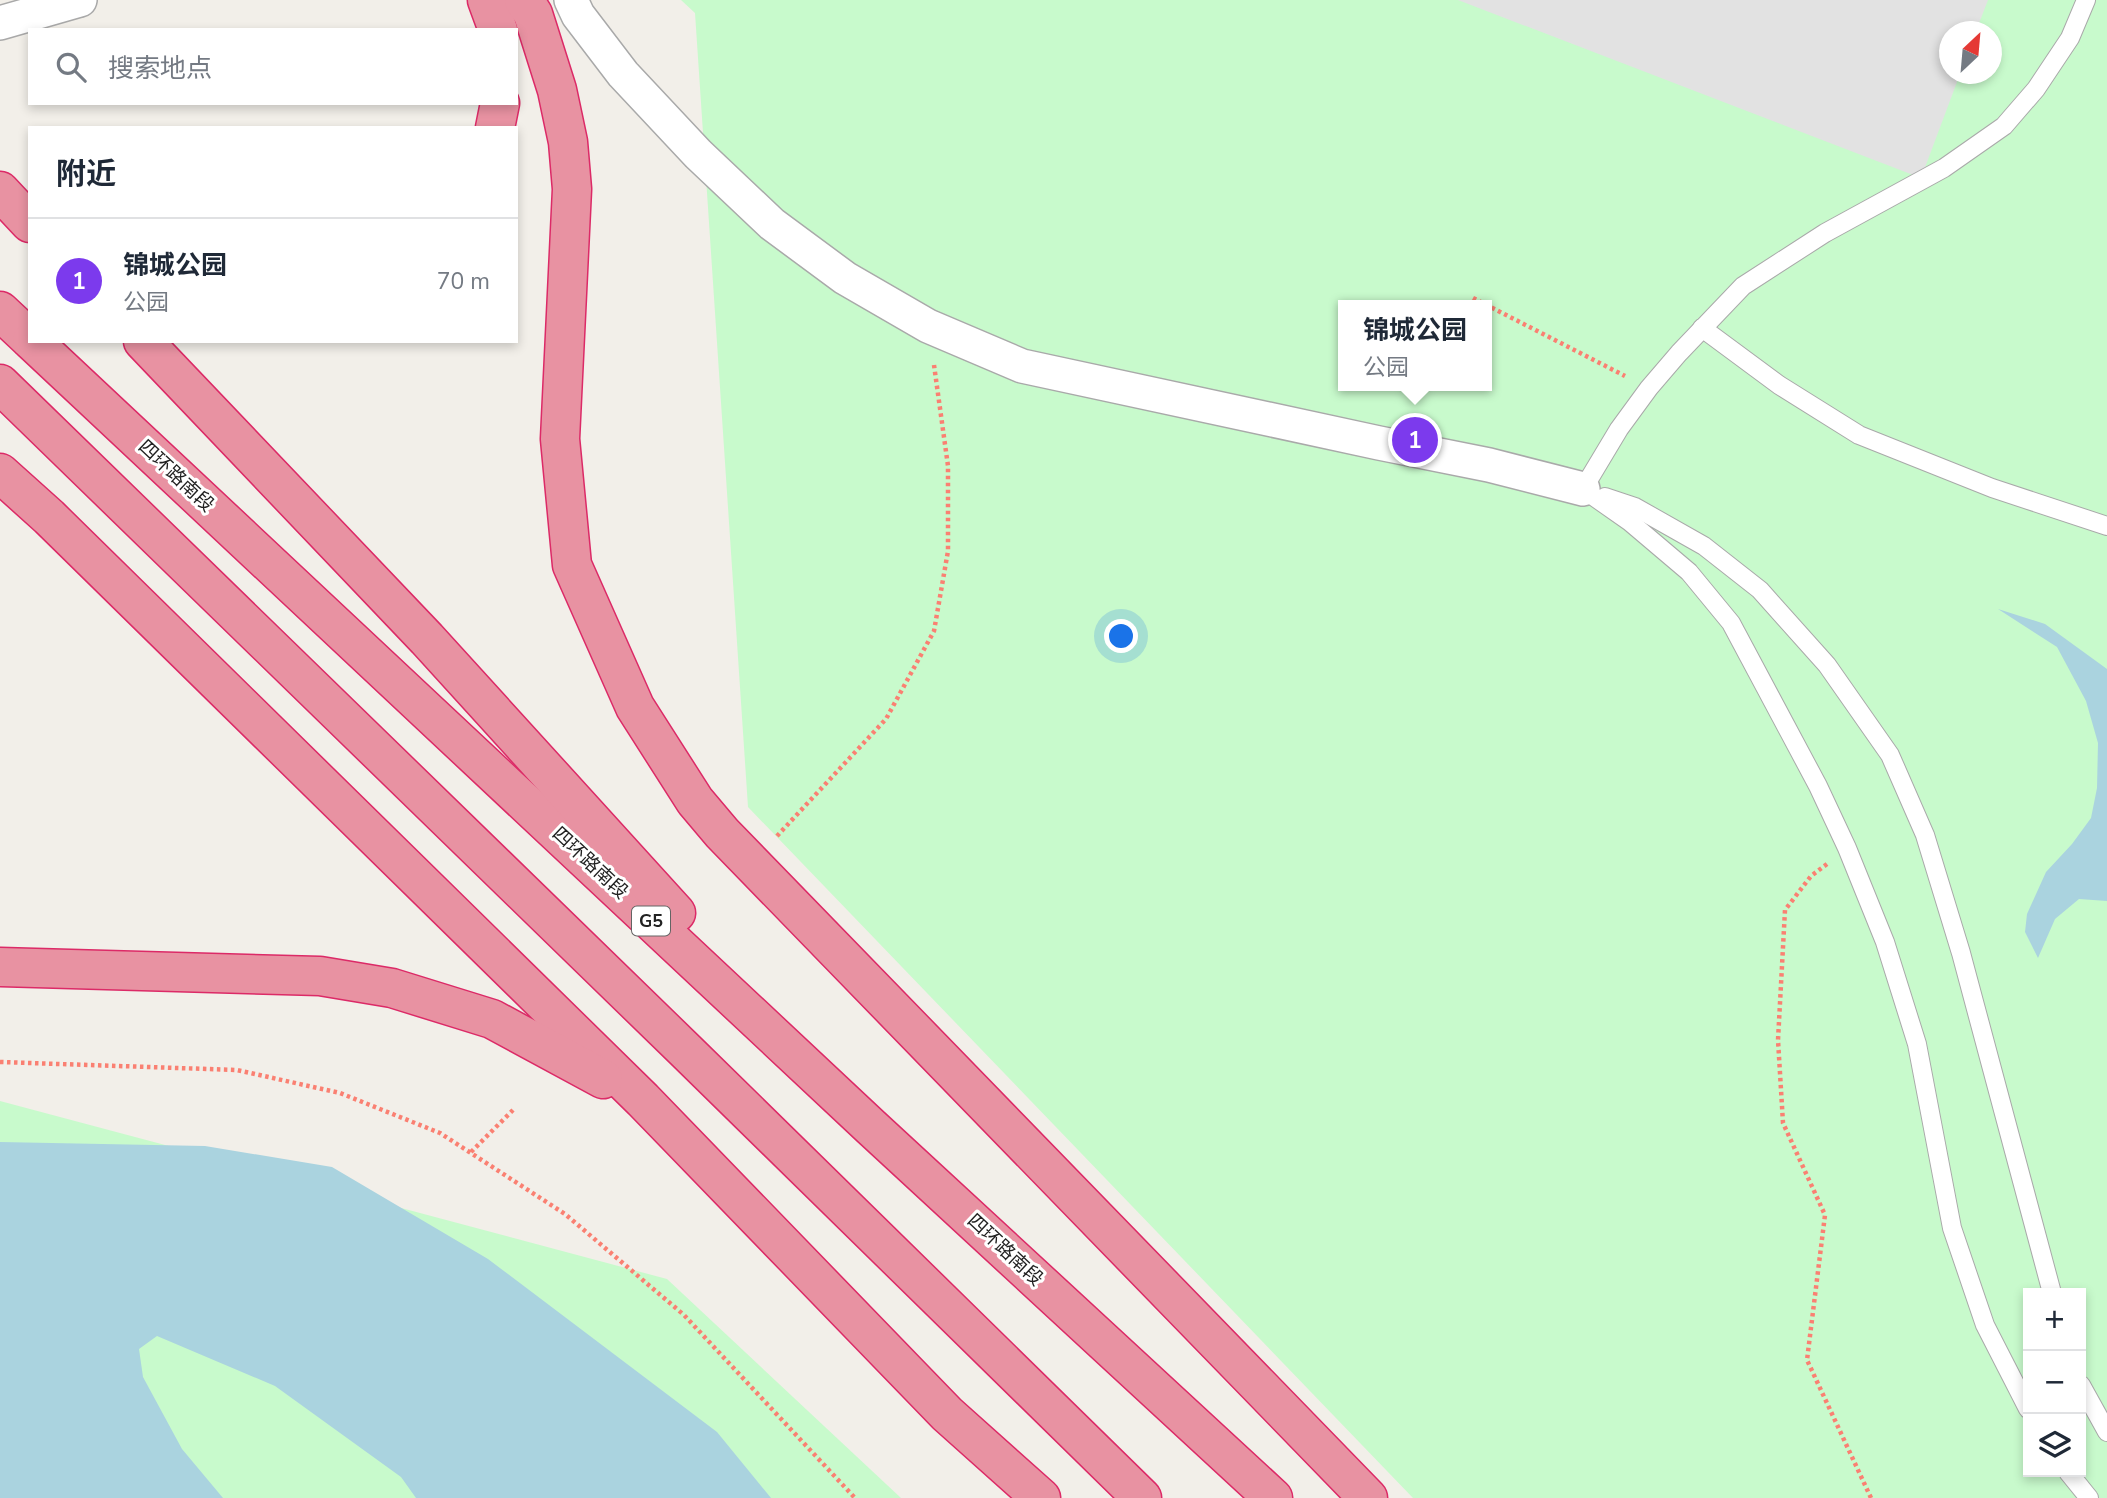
<!DOCTYPE html>
<html lang="zh">
<meta charset="utf-8">
<style>
:root{--surface:#fff;--page:#f6f6f7;--text:#1f2937;--muted:#747a83;--line:#e0e1e3;--accent:#7c3aed}
body{margin:0;font-family:"Nunito Sans","Noto Sans SC",sans-serif;background:var(--page);color:var(--text)}
.controls{position:absolute;right:21px;bottom:21px;display:grid;overflow:hidden;border-radius:0px;box-shadow:0 4px 10px #0003}
.controls button{width:63px;height:63px;display:grid;place-items:center;padding:0;border:0;border-bottom:2px solid var(--line);background:var(--surface);color:var(--text);font:35px sans-serif}
.compass{position:absolute;left:1939px;top:21px;width:63px;height:63px;border-radius:50%;background:var(--surface);box-shadow:0 4px 10px #0003;rotate:26deg}
.you{position:absolute;left:1122px;top:637px;width:24px;height:24px;margin:-18px;border:5px solid #fff;border-radius:50%;background:#1a73e8;box-shadow:0 0 0 10px #1a73e833}
.badge{display:grid;place-items:center;width:46px;height:46px;border-radius:50%;background:var(--accent);color:#fff;font-size:23px;font-weight:700}
.pin{position:absolute;translate:-50% -50%;border:4px solid #fff;box-shadow:0 2px 7px #0006}
.popup{position:absolute;left:1338px;top:300px;width:154px;height:91px;box-sizing:border-box;display:grid;place-content:center;border-radius:0px;background:var(--surface);filter:drop-shadow(0 2px 5px #0005);font-size:23px;white-space:nowrap;color:var(--muted)}
.popup b{font-size:26px;color:var(--text)}
.popup::after{content:'';position:absolute;left:50%;top:100%;margin-left:-14px;border:14px solid transparent;border-top-color:var(--surface)}
.list{margin:0;padding:0;list-style:none}
h2{display:flex;justify-content:space-between;align-items:center;height:91px;margin:0;padding:0 28px;font-size:30px}
h2 small{font-size:23px;font-weight:400;color:var(--muted)}
.list li{display:grid;grid-template-columns:46px 1fr auto;gap:21px;align-items:center;box-sizing:border-box;height:126px;padding:0 28px;border-top:2px solid var(--line)}
.list b{display:block;font-size:26px;white-space:nowrap}
.list p{margin:0;font-size:23px;white-space:nowrap;color:var(--muted)}
.list em{font-size:23px;font-style:normal;color:var(--muted)}
.icon{flex:none;width:38px;height:38px;fill:none;stroke:currentColor;stroke-width:2;stroke-linecap:round;stroke-linejoin:round}
.map{position:relative;flex:none;width:2107px;height:1498px;overflow:hidden}
.search{position:absolute;background:var(--surface);box-shadow:0 4px 10px #0003;left:28px;top:28px;width:490px;height:77px;display:flex;align-items:center;gap:18px;box-sizing:border-box;padding:0 24px;border-radius:0px;color:var(--muted);font-size:26px}
.panel{position:absolute;background:var(--surface);box-shadow:0 4px 10px #0003;left:28px;top:126px;width:490px;height:217px;border-radius:0px}
.map>svg:first-child{display:block}
.park{fill:#c8facc;fill-rule:evenodd}
.parking{fill:#e2e2e2}
.water{fill:#aad3df}
.lines{fill:none;stroke-linecap:round;stroke-linejoin:round}
.service-casing{stroke:#a9a9a9;stroke-width:20}
.minor-casing{stroke:#a9a9a9;stroke-width:36}
.motorway-casing{stroke:#dc2a67;stroke-width:41}
.path{stroke:#fa8072;stroke-width:4.5;stroke-dasharray:3.5 3.5;stroke-linecap:butt}
.service{stroke:#fff;stroke-width:18}
.minor{stroke:#fff;stroke-width:33}
.motorway{stroke:#e892a2;stroke-width:38}
.labels{text-anchor:middle;dominant-baseline:central;stroke-width:6;stroke-linejoin:round;paint-order:stroke}
.shield{fill:#fff;stroke:#646464;stroke-width:2}
.shield-label{font-size:18px;font-weight:bold;fill:#222}
.street-label{font-size:19px;fill:#222;stroke:#fff}
</style>
<div class="map">
<svg width="2107" height="1498" viewBox="0 0 2107 1498">
<rect width="100%" height="100%" fill="#f2efe9"/>
<g class="park">
<path d="M681 0H2107V1498H1413L748 807 695 13ZM1950 32H1992V74H1950ZM1343 305H1487V386H1343ZM2028 1293H2081V1472H2028Z"/>
<polygon points="0,1101 667,1279 901,1498 0,1498"/>
</g>
<polygon class="parking" points="1458,0 1988,0 1976,31 1950,32 1950,74 1960,74 1921,178"/>
<g class="water">
<polygon points="1998,609 2045,624 2107,669 2107,901 2079,899 2055,919 2038,958 2025,932 2027,914 2046,872 2072,844 2091,818 2097,788 2098,743 2086,701 2057,647"/>
<polygon points="0,1142 205,1146 332,1167 488,1259 717,1432 771,1498 416,1498 401,1477 275,1386 157,1336 139,1349 143,1377 182,1449 223,1498 0,1498"/>
</g>
<g class="lines">
<g class="service-casing">
<g id="service">
<polyline points="1702,328 1779,385 1859,435 1992,488 2107,526"/>
<polyline points="1583,489 1630,522 1689,572 1731,623 1818,786 1847,848 1885,942 1917,1044 1952,1228 1985,1325 2028,1409"/>
<polyline points="1583,489 1619,429 1649,388 1679,353 1743,286 1825,233 1944,168 2004,126 2036,89 2070,38 2086,0"/>
<polyline points="1605,497 1635,507 1704,546 1760,590 1827,665 1890,755 1925,835 1961,953 2052,1293"/>
<polyline points="2081,1385 2107,1432"/>
<polyline points="2068,1472 2089,1498"/>
</g>
</g>
<g class="minor-casing">
<g id="minor">
<polyline points="571,0 578,15 623,74 698,154 772,224 845,278 928,326 1022,366 1379,443 1489,465 1583,489"/>
<polyline points="0,23 80,0"/>
</g>
</g>
<g class="motorway-casing">
<g id="motorway">
<polyline points="487,0 498,30"/>
<polyline points="524,0 533,14 557,90 568,142 572,189 560,439 572,565 635,707 695,801 722,833 1368,1498"/>
<polyline points="495,128 500,103"/>
<polyline points="0,191 30,223"/>
<polyline points="0,311 30,339"/>
<polyline points="32,341 871,1127 1273,1498"/>
<polyline points="143,341 427,639 676,913"/>
<polyline points="0,384 687,1052 1142,1498"/>
<polyline points="0,473 49,517 643,1100 947,1414 1041,1498"/>
<polyline points="0,967 320,976 392,988 492,1019 603,1079"/>
</g>
</g>
<g class="path">
<polyline points="1473,298 1625,376"/>
<polyline points="777,836 886,719 934,631 948,551 948,466 934,365"/>
<polyline points="1827,864 1811,876 1785,910 1778,1040 1783,1123 1825,1215 1807,1360 1871,1498"/>
<polyline points="0,1062 237,1070 340,1093 440,1133 565,1214 684,1315 855,1498"/>
<polyline points="471,1152 513,1110"/>
</g>
<use href="#service" class="service"/>
<use href="#minor" class="minor"/>
<use href="#motorway" class="motorway"/>
</g>
<g class="labels">
<rect class="shield" x="632" y="906.5" width="38" height="29" rx="5"/>
<g class="shield-label">
<text x="651" y="921">G5</text>
</g>
<g class="street-label">
<text transform="translate(176 476) rotate(43)">四环路南段</text>
<text transform="translate(590 863) rotate(43)">四环路南段</text>
<text transform="translate(1005 1250) rotate(43)">四环路南段</text>
</g>
</g>
</svg>
<div class="controls">
<button>+</button>
<button>−</button>
<button><svg class="icon" aria-label="layers" viewBox="0 0 24 24"><path d="M12 4l9 5-9 5-9-5zM3 14l9 5 9-5"/></svg></button>
</div>
<svg class="compass" viewBox="-18 -18 36 36"><path d="M0-13l5 13h-10z" fill="#e53935"/><path d="M0 13l5-13h-10z" fill="#747a83"/></svg>
<div class="you"></div>
<div class="pin badge" style="left:1415px;top:440px">1</div>
<div class="popup"><b>锦城公园</b>公园</div>
<div class="search"><svg class="icon" aria-label="search" viewBox="0 0 24 24"><circle cx="10" cy="10" r="6"/><path d="M15 15l6 6"/></svg>搜索地点</div>
<section class="panel">
<h2>附近<small></small></h2>
<ul class="list">
<li><span class="badge">1</span><div><b>锦城公园</b><p>公园</p></div><em>70 m</em></li>
</ul>
</section>
</div>
